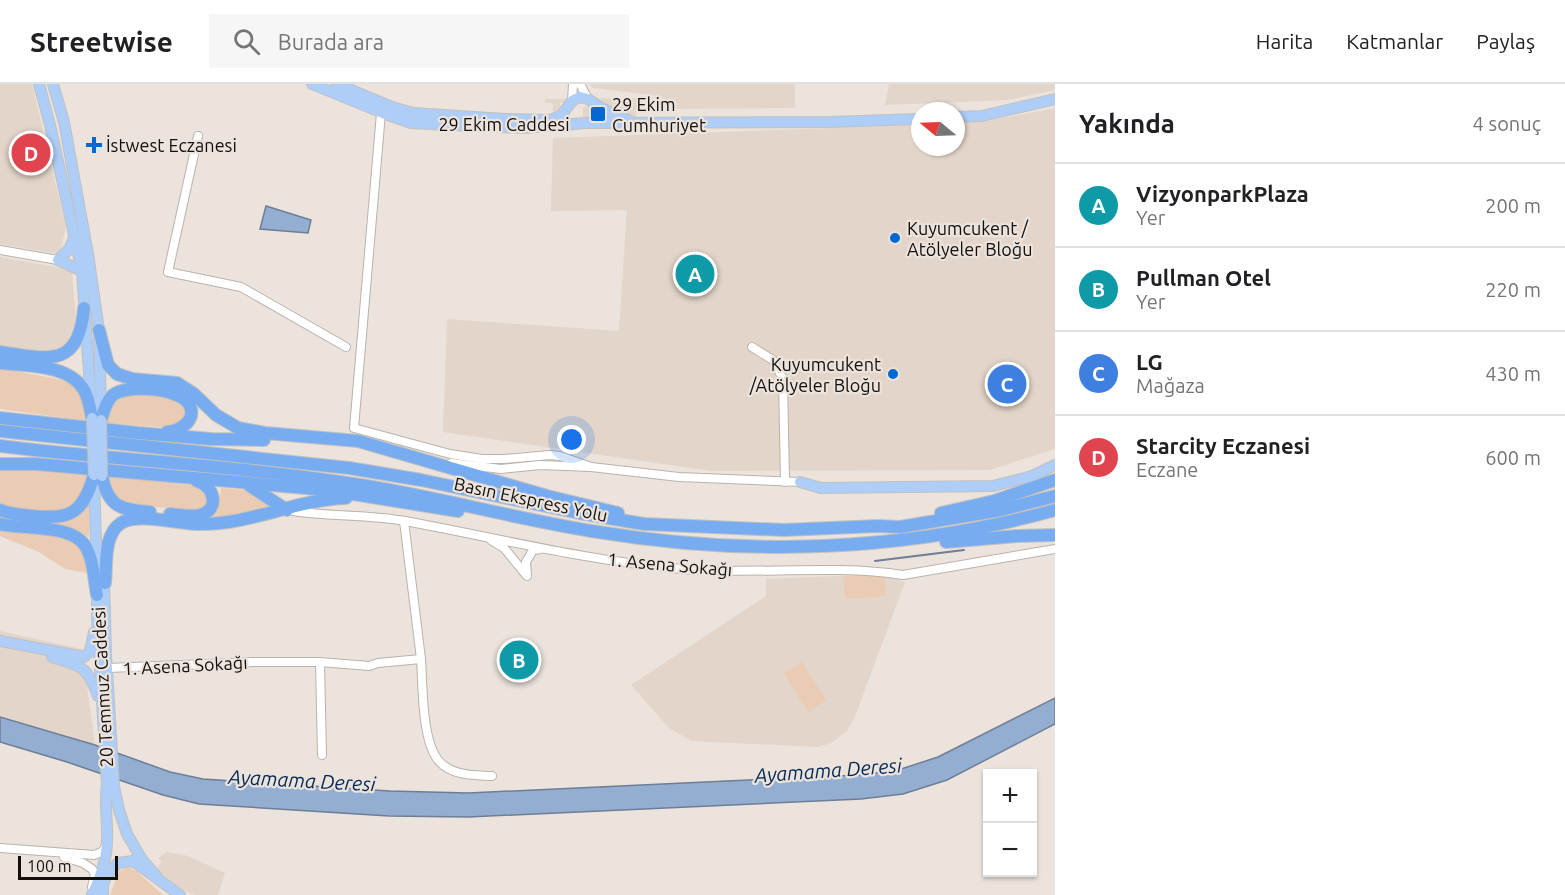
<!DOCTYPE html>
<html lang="tr">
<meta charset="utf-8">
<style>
:root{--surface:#fff;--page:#f6f6f6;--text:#202124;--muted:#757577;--line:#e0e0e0;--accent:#7c3aed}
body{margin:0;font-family:Ubuntu,sans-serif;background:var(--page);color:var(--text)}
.controls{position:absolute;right:18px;bottom:18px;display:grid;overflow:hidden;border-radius:0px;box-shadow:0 2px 4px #0004}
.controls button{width:54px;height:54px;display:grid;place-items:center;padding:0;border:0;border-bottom:2px solid var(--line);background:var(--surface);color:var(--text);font:30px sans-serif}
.compass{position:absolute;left:911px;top:18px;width:54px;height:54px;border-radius:50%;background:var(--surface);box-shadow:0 2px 4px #0004;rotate:289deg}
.scale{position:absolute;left:18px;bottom:15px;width:100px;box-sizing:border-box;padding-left:6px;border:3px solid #120f0d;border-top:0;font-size:16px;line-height:21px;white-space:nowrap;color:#120f0d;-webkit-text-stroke:4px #ebe3dc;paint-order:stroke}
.you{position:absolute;left:572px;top:356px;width:21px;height:21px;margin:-15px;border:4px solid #fff;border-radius:50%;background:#1a73e8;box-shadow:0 0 0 9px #1a73e833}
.badge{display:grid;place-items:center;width:39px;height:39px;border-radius:50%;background:var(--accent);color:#fff;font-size:20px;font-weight:700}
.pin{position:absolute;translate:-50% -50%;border:3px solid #fff;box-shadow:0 2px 6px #0006}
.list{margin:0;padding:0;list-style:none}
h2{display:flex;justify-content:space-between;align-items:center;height:78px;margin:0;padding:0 24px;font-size:26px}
h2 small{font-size:20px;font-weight:400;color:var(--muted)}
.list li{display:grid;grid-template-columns:39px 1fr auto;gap:18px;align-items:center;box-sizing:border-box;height:84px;padding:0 24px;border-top:2px solid var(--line)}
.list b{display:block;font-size:22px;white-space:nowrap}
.list p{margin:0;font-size:20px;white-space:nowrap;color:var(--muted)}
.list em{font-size:20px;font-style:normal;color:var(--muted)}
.icon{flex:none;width:33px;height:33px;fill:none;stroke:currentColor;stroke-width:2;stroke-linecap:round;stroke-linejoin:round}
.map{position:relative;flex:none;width:1055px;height:811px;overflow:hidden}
header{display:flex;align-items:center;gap:36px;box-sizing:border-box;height:84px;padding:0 30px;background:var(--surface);border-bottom:2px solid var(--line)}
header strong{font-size:28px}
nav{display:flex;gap:33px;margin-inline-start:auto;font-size:21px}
.search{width:420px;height:54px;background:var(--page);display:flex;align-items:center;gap:15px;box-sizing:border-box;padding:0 21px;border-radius:0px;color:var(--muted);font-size:22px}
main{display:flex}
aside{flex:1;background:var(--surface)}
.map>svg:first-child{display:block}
.built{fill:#e3d5c9;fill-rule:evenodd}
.green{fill:#e9ccb3}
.water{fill:#94aed1;stroke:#6d7e96;stroke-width:1.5}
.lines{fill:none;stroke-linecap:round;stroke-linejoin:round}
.stream{stroke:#6d7e96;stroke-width:2}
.minor-casing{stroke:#bab2ac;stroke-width:10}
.major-casing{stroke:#c1c1c0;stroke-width:12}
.highway-casing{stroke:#c1c1c0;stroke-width:14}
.minor{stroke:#fff;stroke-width:8}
.major{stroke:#aecdf7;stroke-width:10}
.highway{stroke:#78acf1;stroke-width:12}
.major-bridge-casing{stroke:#c1c1c0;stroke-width:12;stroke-linecap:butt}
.major-bridge{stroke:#aecdf7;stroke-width:10}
.poi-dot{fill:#0069d1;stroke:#ebe3dc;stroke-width:2}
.labels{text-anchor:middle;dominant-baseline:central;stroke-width:4.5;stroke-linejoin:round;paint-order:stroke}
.poi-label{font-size:18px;fill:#120f0d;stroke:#ebe3dc;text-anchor:start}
.street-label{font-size:18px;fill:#120f0d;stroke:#ebe3dc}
.water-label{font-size:20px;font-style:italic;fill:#052955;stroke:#ebe3dc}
</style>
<header>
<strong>Streetwise</strong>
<div class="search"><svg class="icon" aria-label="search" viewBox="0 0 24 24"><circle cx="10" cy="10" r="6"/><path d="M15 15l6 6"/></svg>Burada ara</div>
<nav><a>Harita</a><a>Katmanlar</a><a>Paylaş</a></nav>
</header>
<main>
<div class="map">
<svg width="1055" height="811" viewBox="0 0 1055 811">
<rect width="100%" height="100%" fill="#ebe3dc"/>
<g class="built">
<polygon points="0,0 32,0 66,144 59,170 0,160"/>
<polygon points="589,0 795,0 795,24 674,25 660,12 593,4"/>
<polygon points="889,0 1055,0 1055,6 1007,16 885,21"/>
<path d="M645 14V18L636 19V40H645V44L545 45 553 40V19H545V15ZM560 19H594V23H583V35L560 40 563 23 560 22Z"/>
<polygon points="1055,24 1055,365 990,386 711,387 443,348 447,235 619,247 627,126 551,127 553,54 920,41 920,63 956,63 956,39 982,38"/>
<polygon points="0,173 72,186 76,238 68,256 61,265 42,268 0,262"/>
<polygon points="883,490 905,498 854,635 847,647 831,659 818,663 691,657 669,644 631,601 766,512 766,495"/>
<polygon points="0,547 82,565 95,661 0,633"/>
<polygon points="167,768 188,772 225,789 218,811 194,811 183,806 162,790 157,784 162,777 158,774"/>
</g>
<g class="green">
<path d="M0 284 67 297C83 310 84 317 87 337L0 325Z"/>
<path d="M136 310C153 312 173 311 185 325L184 336 171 344 107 339C109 321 118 312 136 310Z"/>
<path d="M13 383 87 389C86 425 63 429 32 426 21 424 10 424 0 419V387Z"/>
<polygon points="108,391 197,402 206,410 208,418 200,425 195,426 128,421 110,408"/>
<polygon points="221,404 254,407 276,423 217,435 212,432 219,419"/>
<polygon points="90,415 89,453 62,441 44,440 44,437"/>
<polygon points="0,442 74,455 84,471 87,489 65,485 39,468 0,452"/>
<polygon points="884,490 886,512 845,515 843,493"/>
<polygon points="802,578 826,616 808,628 784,590"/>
<polygon points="128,783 136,787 163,811 110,811 119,787"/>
</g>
<g class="water">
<polygon points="266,122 311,136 308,149 260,145"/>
<polygon points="1055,614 1055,640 947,696 903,710 861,715 468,733 389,732 199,720 163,711 67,678 0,658 0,633 95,661 170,688 203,695 390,707 468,709 859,691 898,686 938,673"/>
</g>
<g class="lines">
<polyline class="stream" points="875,477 964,466"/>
<g class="minor-casing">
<g id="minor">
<polyline points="580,0 588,15"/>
<polyline points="572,17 573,0"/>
<polyline points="381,29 354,344 450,370 482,375 504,375 550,371 560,372 591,383"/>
<polyline points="198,52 168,188 241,203 346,263"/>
<polyline points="0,166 58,176"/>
<polyline points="752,263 773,276 783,295 785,398"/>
<polyline points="451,379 501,385 540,381 591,383 679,393 800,398"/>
<path d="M287 426C326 433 366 430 405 437 497 454 588 477 682 485 755 491 830 480 903 491L1055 465"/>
<polyline points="404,437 421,575"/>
<polyline points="491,456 504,464 527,492"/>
<polyline points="527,490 526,478 533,466 541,465"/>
<polyline points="320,578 322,671"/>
<path d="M108 584 253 578H320L369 582 378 579 421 575C423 601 421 665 443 681 457 692 476 691 492 692"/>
<polyline points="0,764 94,771 102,768 106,762"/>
<polyline points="64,773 83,779 92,785 95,790 92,803"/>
</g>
</g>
<g class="major-casing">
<g id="major">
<polyline points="39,0 50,41 82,187 91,318"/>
<polyline points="53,0 64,38 88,170 99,246 101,331"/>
<polyline points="312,0 388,31 411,39 449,41 525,44 585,39 830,38 920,35"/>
<polyline points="337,0 392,23 413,29 505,35 550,36 561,32 572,17 580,13 588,15 601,24 628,36"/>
<polyline points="956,33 982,32 1055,15"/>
<polyline points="75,151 70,164 58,176 82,187"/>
<polyline points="94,394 97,487"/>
<polyline points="800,398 821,404 993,402 1032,392 1055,381"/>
<polyline points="104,493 106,570 114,702 119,726 127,750 141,774 157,793"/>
<polyline points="0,557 84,573 90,567 94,548"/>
<path d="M52 573C83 583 86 581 98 612"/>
<polyline points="106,792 118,779 133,777 180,811"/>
<path d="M92 811C100 794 107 776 107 757 108 738 104 720 107 701L97 534V502"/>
<polyline points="103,811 103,801 106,793"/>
</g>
</g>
<g class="highway-casing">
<g id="highway">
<polyline points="99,246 108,281 117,290 132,295 177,299 194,310 216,331 238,344 265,349 358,357 547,412 618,429"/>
<path d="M0 268C48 275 79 285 84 224"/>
<path d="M0 279C26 282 69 280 84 306 89 315 90 325 92 334"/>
<polyline points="0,334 138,349 211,355 264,356"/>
<path d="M101 336C104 327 106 317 113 311 127 300 179 304 189 320 198 336 180 347 167 348"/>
<polyline points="0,347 349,384 421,396 579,429 644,440 784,446 878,442 900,443 1001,426 1055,412"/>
<path d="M0 362C122 377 246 382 367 402 445 415 521 436 598 448 750 473 907 467 1055 426"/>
<polyline points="0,380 36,380 328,406 458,427"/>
<path d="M102 392C108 423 121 426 150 428"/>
<polyline points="250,402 287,426"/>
<path d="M0 426C10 430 21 431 32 432 71 436 83 429 94 391"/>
<polyline points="941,429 994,417 1055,396"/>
<path d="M170 430C180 431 191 433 200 431 220 426 215 402 197 397"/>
<path d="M0 440C24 446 75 439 87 465 94 478 94 496 97 511"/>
<polyline points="946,458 1017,452 1055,451"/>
<path d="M105 499C107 480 103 451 121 439 139 428 181 441 202 440 252 440 299 415 346 414"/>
</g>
</g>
<use href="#minor" class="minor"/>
<use href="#major" class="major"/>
<use href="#highway" class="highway"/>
<g class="major-bridge-casing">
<g id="major-bridge">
<polyline points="92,334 94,391"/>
<polyline points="101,336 102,392"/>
</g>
</g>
<use href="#major-bridge" class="major-bridge"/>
</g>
<g class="poi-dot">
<rect x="590" y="22" width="16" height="16" rx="3"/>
<path d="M91 52h6v6h6v6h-6v6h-6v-6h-6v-6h6z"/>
<circle cx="895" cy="154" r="6"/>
<circle cx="893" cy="290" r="6"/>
</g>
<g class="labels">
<g class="poi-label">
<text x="612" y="20">29 Ekim<tspan x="612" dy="21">Cumhuriyet</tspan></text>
<text x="106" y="61">İstwest Eczanesi</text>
<text x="907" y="144">Kuyumcukent /<tspan x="907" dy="21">Atölyeler Bloğu</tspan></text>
<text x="881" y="280" text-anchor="end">Kuyumcukent<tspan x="881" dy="21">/Atölyeler Bloğu</tspan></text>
</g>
<g class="street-label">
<text x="504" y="40">29 Ekim Caddesi</text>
<text transform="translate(531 415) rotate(12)">Basın Ekspress Yolu</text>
<text transform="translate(670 480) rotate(5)">1. Asena Sokağı</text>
<text transform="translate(185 581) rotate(-3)">1. Asena Sokağı</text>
<text transform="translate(102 603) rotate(-93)">20 Temmuz Caddesi</text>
</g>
<g class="water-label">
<text transform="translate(828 686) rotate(-4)">Ayamama Deresi</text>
<text transform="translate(302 696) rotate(3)">Ayamama Deresi</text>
</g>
</g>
</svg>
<div class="controls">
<button>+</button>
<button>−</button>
</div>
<svg class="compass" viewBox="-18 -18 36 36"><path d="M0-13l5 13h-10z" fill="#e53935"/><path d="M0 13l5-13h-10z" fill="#757577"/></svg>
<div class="scale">100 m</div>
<div class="you"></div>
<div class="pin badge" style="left:695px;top:190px;background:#0f9aa8">A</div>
<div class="pin badge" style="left:519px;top:576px;background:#0f9aa8">B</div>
<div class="pin badge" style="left:1007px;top:300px;background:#3f7fe0">C</div>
<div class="pin badge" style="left:31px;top:69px;background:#e0444e">D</div>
</div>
<aside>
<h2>Yakında<small>4 sonuç</small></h2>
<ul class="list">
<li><span class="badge" style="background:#0f9aa8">A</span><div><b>VizyonparkPlaza</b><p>Yer</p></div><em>200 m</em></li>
<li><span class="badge" style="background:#0f9aa8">B</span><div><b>Pullman Otel</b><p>Yer</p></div><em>220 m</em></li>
<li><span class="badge" style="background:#3f7fe0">C</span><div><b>LG</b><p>Mağaza</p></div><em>430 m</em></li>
<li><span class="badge" style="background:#e0444e">D</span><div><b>Starcity Eczanesi</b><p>Eczane</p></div><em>600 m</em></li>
</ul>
</aside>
</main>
